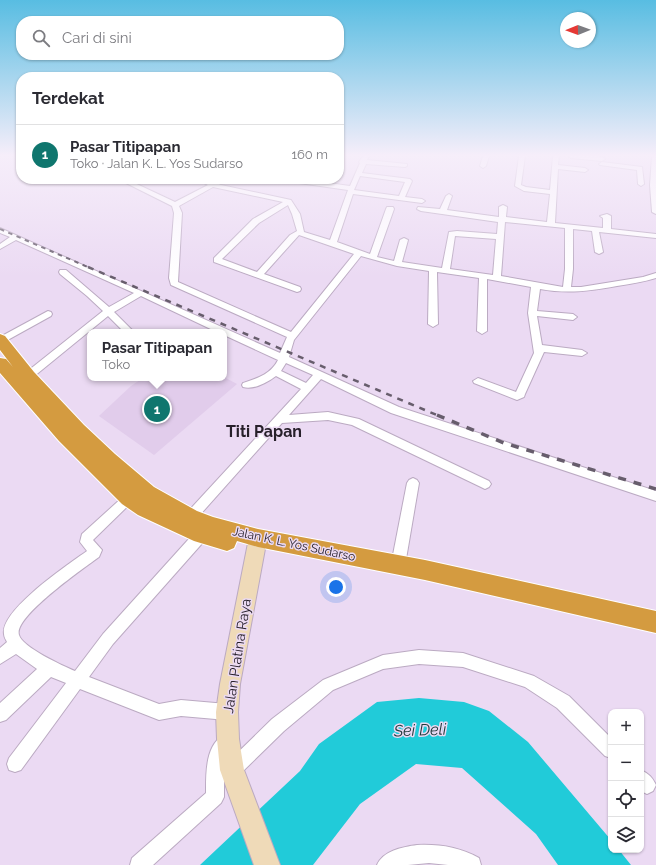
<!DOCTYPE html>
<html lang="id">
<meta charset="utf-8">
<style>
:root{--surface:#fff;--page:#f2f2f3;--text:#2b2b33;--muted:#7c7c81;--line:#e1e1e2;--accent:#0f766e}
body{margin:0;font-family:Raleway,sans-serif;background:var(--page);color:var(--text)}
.controls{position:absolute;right:12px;bottom:12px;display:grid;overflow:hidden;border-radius:8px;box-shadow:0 1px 3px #0004}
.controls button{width:36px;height:36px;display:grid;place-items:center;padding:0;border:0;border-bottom:1px solid var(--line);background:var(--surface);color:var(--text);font:20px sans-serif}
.compass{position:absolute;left:560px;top:12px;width:36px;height:36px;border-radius:50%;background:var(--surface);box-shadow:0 1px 3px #0004;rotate:269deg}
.you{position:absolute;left:336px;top:587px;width:14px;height:14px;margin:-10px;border:3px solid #fff;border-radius:50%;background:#1a73e8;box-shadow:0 0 0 6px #1a73e833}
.badge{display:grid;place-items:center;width:26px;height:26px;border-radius:50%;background:var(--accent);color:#fff;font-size:13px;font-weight:700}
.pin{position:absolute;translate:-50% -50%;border:2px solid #fff;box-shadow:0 1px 4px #0006}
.popup{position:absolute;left:87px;top:329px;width:140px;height:52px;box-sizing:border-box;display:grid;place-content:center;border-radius:8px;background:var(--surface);filter:drop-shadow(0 1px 3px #0005);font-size:13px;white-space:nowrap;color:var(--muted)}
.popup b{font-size:15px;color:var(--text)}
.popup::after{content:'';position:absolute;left:50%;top:100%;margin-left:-8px;border:8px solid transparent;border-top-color:var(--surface)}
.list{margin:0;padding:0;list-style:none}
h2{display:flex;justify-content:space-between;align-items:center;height:52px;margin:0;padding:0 16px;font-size:17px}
h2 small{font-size:13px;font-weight:400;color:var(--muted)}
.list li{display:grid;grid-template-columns:26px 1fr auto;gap:12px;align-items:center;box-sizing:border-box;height:60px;padding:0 16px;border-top:1px solid var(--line)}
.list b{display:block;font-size:15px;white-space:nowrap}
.list p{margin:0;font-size:13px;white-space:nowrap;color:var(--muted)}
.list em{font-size:13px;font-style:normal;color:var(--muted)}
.icon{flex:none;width:22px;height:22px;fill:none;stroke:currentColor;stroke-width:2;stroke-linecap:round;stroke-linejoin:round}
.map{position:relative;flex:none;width:656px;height:865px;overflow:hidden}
.search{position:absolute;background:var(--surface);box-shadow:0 1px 3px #0004;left:16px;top:16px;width:328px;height:44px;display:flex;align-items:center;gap:10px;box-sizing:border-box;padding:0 14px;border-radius:16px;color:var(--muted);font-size:15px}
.panel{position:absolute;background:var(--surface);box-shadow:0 1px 3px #0004;left:16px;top:72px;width:328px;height:112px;border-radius:16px}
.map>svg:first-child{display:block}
.built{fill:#e1cceb}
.water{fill:#21cbd9}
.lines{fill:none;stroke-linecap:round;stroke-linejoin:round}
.minor-casing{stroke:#bbaac2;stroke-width:2}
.secondary-casing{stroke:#bbaac2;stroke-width:2}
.trunk-casing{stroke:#fff;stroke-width:2}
.minor{fill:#fff;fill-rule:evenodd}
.secondary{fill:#efdab8;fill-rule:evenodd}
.trunk{fill:#d49b40;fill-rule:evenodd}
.rail-far2{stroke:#675d6c;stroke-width:2;stroke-dasharray:4.5 4.5;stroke-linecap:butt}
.rail-far1{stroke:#675d6c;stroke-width:2.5;stroke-dasharray:6 6;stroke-linecap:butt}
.rail{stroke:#675d6c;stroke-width:3.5;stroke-dasharray:8 8;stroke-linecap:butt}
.labels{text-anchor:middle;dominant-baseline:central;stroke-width:3;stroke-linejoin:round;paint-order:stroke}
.street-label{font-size:12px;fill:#27202a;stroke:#ebdaf3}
.near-street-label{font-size:14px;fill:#27202a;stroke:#ebdaf3}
.district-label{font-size:16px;font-weight:bold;fill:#27202a;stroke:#ebdaf3}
.near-water-label{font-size:16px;font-style:italic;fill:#203a3c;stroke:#ebdaf3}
</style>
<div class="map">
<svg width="656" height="865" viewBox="0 0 656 865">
<rect width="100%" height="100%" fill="#ebdaf3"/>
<polygon class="built" points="224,377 237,384 154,455 99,416 131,386 143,378"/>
<polygon class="water" points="419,698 464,702 489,711 528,742 611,840 611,850 619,850 631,865 558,865 536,834 462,768 416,764 360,804 313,865 200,865 300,771 319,744 377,702"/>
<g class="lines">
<g class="minor-casing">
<g id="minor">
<path d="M363 156H369L367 160 407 164V166L405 167 366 164 362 173 410 179 412 181 405 197 422 199 425 201 422 203 353 194 337 242 370 254 386 209 387 207H393L394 209 377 257 394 261 400 240 404 238 408 240 402 262 442 268 449 232 457 231 497 234 498 222 421 211 417 209 418 207 440 209 446 196 449 194 452 196 447 210 499 217V207L503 205 507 207 506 217 547 222 550 194 524 191 515 186 519 156H525L521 185 526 187 550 190 553 156H559L558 165 585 168 588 170 585 172 558 169 555 223 603 228V218L600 216 607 214 611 216V229L656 234V238L599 232 603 252 599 254 595 252 592 231 573 229V269L571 287H581L643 277 656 273V278C643 282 630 284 617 286 589 291 568 294 540 289L537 311 573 314 577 317 573 320 537 316 542 345 582 350 587 353 582 356 544 352 525 394 524 397 517 400 474 383 473 381 478 378 516 392 534 353 528 313 531 287 487 279V331L482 334 477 331 479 278 437 272 438 324 433 327 428 324 429 271 397 266 361 256 294 340 289 357 399 407 656 491V501L391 413 321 379 289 415 328 412 359 419 489 481 491 484 489 487 485 489 481 487 352 425 328 420 282 423 190 526 186 527 182 526 180 522 182 518 301 389 276 376C268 382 254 390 243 387L242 385 243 383C258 378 271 374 278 360L224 335V332H217L141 296 114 312 134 332H124L108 316 32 378H24L23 376 24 374 103 311 87 296 60 274 59 272 60 270H66L109 307 134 293 16 240 0 249V244L10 237 0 233V228L280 353 287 337 171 285 169 278 174 213 172 206 118 179H126L175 202 208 185 197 179H206L221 185 291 200 300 214 304 232 330 240 348 190 299 183 296 181 299 179 350 186 360 163 359 162ZM360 176 405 182 399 196 354 190ZM213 187 283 202 253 219 214 258V262L297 292 300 291 301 289 300 287 264 274 299 235 354 254 291 332 178 282 182 213 179 206ZM288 205 292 214 297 231 290 235 257 272 222 259 259 223ZM505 222 565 228V269L563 287 501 276ZM455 236 496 239 493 275 450 269ZM286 363 313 375 306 383 281 371Z"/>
<polygon points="483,156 489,156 486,166 483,168 480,166"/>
<path d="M568 156C578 155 597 153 605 159L602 161 571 158Z"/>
<polygon points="652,156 656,156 656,214 652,212 650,185"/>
<polygon points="602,162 642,167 644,184 641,186 638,184 637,170 600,165 599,164"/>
<polygon points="48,311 51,312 52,314 51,316 4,342 0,343 0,337"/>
<polygon points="413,478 417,480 419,483 405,565 403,569 398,571 393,569 391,565 407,483 409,480"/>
<path d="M129 493 133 495 135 498 133 501 93 540 102 550 99 557C84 568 13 617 19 635 22 647 63 666 75 671L103 634 196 531 201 530 206 531 207 535 206 539 113 644 89 677 159 704 181 700 227 704 233 706 235 712 233 718 227 720 181 716 159 720 80 689 21 770 15 772 9 770 7 764 9 758 66 683 51 677 6 720 0 722V703L37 669 16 654 0 664V648L7 642C6 640 4 637 4 634 0 610 69 564 87 551L80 542 82 534 125 495Z"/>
<polygon points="419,650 463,653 534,676 569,696 611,738 611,758 605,756 557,708 525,687 463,667 419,664 383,669 333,690 284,731 238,776 232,778 226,776 224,770 226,764 272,719 323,680 383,655"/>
<path d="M225 735 231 737 233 743 224 762V797L221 803 153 865H130L132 858 206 793C206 775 205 743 225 735Z"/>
<path d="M641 770C649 774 652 777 656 785L653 791 647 794 641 791Z"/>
<path d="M417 845C439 844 459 847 479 858L481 865H448L429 863 408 865H377C383 851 402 847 417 845Z"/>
</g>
</g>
<g class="secondary-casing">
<polygon id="secondary" points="258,531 264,533 267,538 240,684 238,712 239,739 244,770 280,865 254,865 220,770 217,739 216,712 220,684 249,538 252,533"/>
</g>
<g class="trunk-casing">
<polygon id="trunk" points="0,334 5,336 34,372 84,425 115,454 154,487 197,511 213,517 258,529 425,560 656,611 656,633 425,580 258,547 237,541 234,548 227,551 194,541 138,515 122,504 59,441 0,373 0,358 6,359 13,367 0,350"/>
</g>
<use href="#minor" class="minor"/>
<use href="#secondary" class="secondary"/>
<use href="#trunk" class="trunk"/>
<polyline class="rail-far2" points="0,229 90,268"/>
<polyline class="rail-far1" points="88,267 439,416"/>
<polyline class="rail" points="437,415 504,443 656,489"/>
</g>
<linearGradient id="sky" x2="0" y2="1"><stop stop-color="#58bde2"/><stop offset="0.56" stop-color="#f6eefa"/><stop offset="1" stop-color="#f6eefa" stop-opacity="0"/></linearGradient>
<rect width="656" height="277" fill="url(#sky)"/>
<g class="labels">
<g class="street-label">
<text transform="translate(294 544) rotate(12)">Jalan K. L. Yos Sudarso</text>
</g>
<g class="near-street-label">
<text transform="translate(237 656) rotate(-81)">Jalan Platina Raya</text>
</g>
<g class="district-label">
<text x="264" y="431">Titi Papan</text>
</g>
<g class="near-water-label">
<text transform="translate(420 730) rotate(-2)">Sei Deli</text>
</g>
</g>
</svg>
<div class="controls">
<button>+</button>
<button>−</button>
<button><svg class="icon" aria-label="locate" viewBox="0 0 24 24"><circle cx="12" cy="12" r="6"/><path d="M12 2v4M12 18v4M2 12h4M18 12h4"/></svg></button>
<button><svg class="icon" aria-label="layers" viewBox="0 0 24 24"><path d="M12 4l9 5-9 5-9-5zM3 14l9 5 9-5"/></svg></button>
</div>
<svg class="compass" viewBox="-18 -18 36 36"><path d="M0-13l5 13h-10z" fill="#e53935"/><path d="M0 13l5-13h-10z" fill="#7c7c81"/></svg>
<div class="you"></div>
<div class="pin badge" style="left:157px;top:409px">1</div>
<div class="popup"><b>Pasar Titipapan</b>Toko</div>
<div class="search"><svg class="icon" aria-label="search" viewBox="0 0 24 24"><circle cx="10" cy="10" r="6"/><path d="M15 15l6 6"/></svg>Cari di sini</div>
<section class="panel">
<h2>Terdekat<small></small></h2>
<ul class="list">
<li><span class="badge">1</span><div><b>Pasar Titipapan</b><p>Toko · Jalan K. L. Yos Sudarso</p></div><em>160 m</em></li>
</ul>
</section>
</div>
